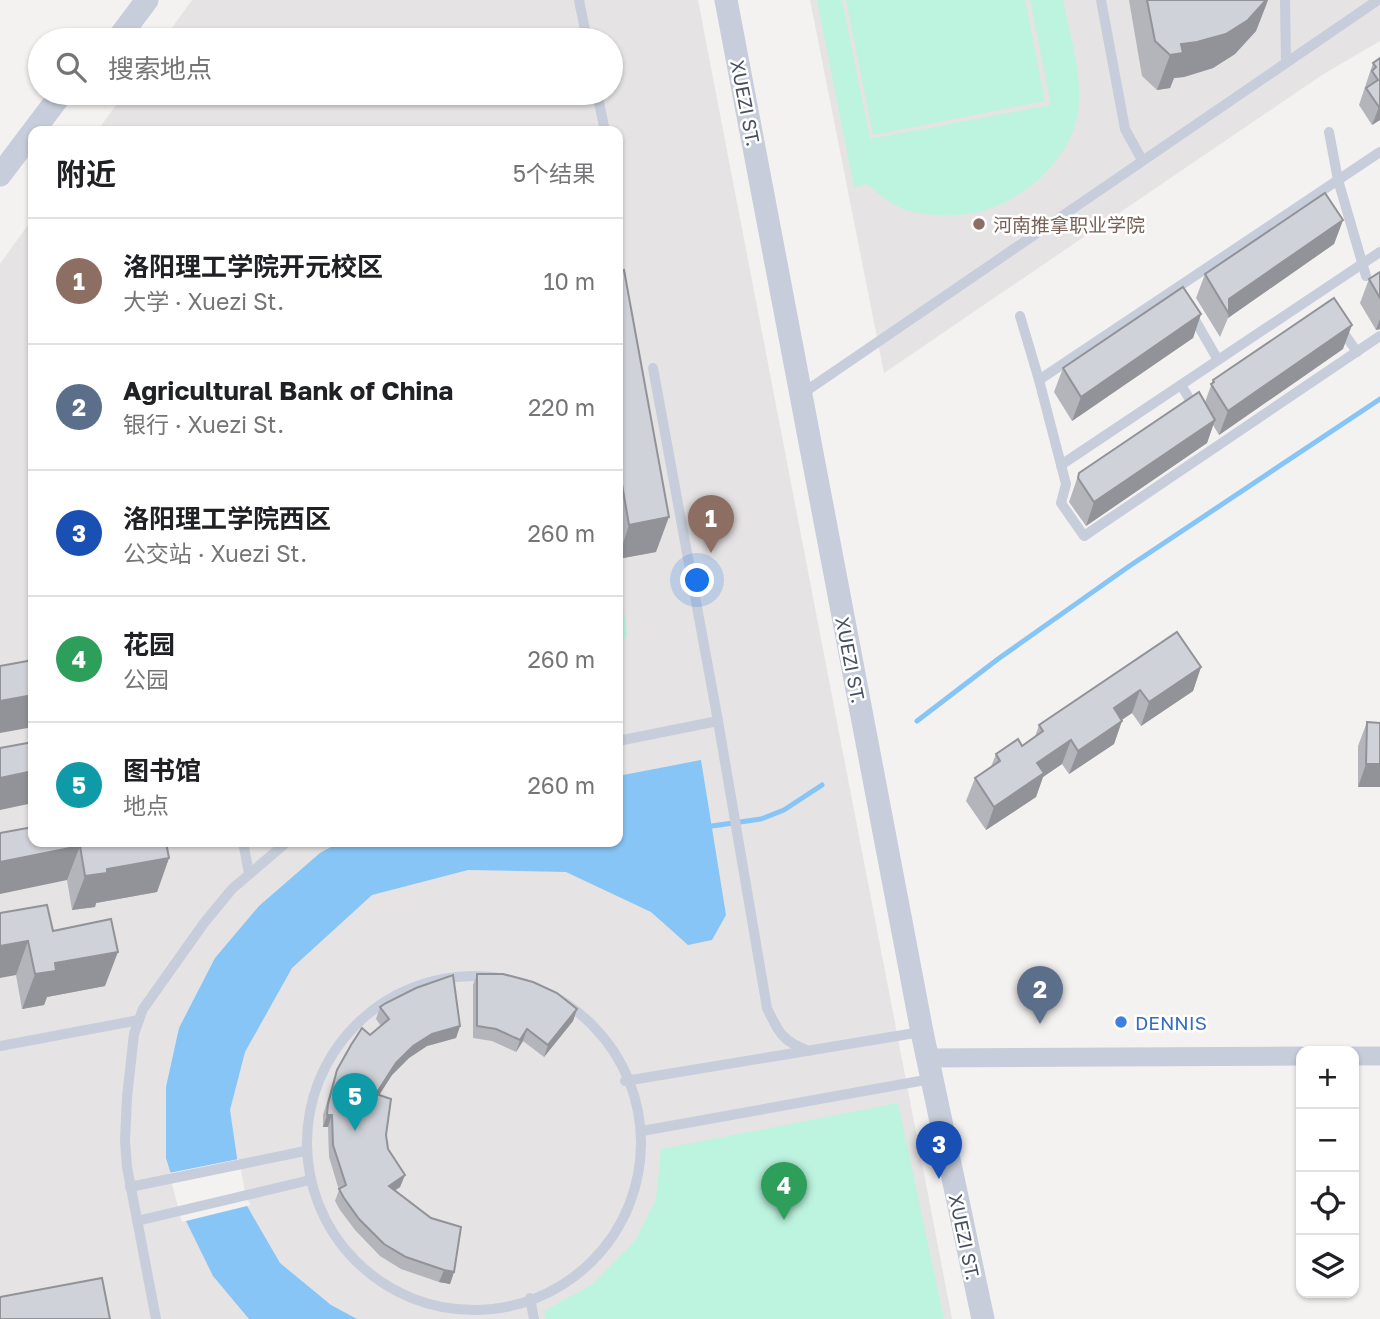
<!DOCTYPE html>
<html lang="zh">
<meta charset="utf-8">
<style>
:root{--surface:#fff;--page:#f6f6f6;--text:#202124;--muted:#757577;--line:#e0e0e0;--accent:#d93025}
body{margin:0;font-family:"Golos Text","Noto Sans SC",sans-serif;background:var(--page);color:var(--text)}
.controls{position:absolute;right:21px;bottom:21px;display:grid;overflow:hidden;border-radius:14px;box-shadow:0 2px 5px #0004}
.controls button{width:63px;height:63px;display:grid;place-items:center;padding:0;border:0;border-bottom:2px solid var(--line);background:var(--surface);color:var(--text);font:35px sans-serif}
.you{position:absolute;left:698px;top:581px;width:24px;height:24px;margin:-18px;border:5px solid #fff;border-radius:50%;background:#1a73e8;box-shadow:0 0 0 10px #1a73e833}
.badge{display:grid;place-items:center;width:46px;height:46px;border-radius:50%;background:var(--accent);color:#fff;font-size:23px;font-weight:700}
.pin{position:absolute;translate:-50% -58px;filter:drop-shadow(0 2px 4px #0008)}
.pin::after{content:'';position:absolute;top:37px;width:24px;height:21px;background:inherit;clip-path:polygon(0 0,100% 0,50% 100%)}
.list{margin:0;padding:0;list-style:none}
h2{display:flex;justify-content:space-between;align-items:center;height:91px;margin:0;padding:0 28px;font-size:30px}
h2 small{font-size:23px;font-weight:400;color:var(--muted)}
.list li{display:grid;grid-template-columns:46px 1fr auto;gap:21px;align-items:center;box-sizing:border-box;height:126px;padding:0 28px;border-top:2px solid var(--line)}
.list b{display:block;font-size:26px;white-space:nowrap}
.list p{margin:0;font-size:23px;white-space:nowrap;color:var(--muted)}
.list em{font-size:23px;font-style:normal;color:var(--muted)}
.icon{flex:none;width:38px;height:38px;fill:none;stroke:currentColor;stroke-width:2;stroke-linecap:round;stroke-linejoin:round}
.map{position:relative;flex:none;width:1380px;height:1319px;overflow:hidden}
.search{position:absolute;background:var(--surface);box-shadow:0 2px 5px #0004;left:28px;top:28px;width:595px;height:77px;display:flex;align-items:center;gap:18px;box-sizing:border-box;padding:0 24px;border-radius:38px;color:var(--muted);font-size:26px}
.panel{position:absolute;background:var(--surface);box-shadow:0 2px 5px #0004;left:28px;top:126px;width:595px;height:721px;border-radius:14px}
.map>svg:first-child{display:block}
.education{fill:#e5e3e3}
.green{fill:#bdf4df}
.water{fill:#86c5f6}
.pier{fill:#f4f2f1}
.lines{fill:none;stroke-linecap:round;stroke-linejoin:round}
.stream{stroke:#86c5f6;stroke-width:5}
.service{stroke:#c7cdda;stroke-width:10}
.minor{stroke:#c7cdda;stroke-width:19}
.tertiary{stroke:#c7cdda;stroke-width:23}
.wall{fill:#b3b5bb}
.shaded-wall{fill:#929398}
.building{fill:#d0d2d9;stroke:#929398;stroke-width:2}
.education-dot{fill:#8d6e63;stroke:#fff;stroke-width:2.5}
.shop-dot{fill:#3f7fe0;stroke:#fff;stroke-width:2.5}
.labels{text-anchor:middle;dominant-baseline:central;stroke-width:5;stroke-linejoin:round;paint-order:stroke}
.street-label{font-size:19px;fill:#474f61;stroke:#fff}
.education-label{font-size:19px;fill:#785e54;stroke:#fff;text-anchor:start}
.shop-label{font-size:19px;fill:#366cbe;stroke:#fff;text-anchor:start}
</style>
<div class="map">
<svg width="1380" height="1319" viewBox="0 0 1380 1319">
<rect width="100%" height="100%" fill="#f4f2f1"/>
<g class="education">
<polygon points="192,0 698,0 952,1319 0,1319 0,264 33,218 33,842 618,842 618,131 97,131 125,93 611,93 611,40 163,40"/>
<polygon points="810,0 1380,0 1380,41 1322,75 884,373"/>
</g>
<g class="green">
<path d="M817 0H842L870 139 1051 105 1030 0H1063C1070 35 1083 75 1078 112 1071 158 1026 199 982 211 962 217 933 216 912 212 895 208 880 195 867 184L854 187Z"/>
<polygon points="846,0 1025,0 1045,101 873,135"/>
<polygon points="618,582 628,635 618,646"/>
<polygon points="898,1103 944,1319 545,1319 544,1311 593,1284 635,1241 656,1199 661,1149"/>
</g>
<polygon class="water" points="701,760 726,915 712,940 688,945 651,912 566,872 468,870 372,895 292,968 245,1052 230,1110 243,1199 280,1263 331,1305 357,1319 249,1319 213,1276 185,1219 166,1158 166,1087 179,1028 215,958 259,906 320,853 340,842 618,842 618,776"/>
<polygon class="pier" points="239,1159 246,1198 251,1205 182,1222 169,1173"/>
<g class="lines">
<g class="stream">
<polyline points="917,721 998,659 1128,567 1380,399"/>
<polyline points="712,826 761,819 784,810 822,785"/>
</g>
<g class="service">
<polyline points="579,0 587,40"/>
<polyline points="1101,0 1125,129 1142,160"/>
<polyline points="1285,0 1286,62"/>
<polyline points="597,93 605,131"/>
<polyline points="1329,132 1338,180 1366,276"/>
<polyline points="1191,313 1218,360"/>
<polyline points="1020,316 1039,380 1380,152"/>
<polyline points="1341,329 1357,352"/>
<path d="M653 368 718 721 767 1008C778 1032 783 1042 809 1051"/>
<polyline points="1039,380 1066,484 1061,503 1084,536 1380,336"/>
<polyline points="1181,385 1195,408"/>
<polyline points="801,392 809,389 1378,0"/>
<polyline points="1061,465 1380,252"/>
<polyline points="618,741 718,721"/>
<polyline points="243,842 249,873"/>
<circle cx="474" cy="1143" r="167"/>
<polyline points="0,1046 139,1020"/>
<polyline points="625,1081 921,1032"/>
<polyline points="642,1131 931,1079"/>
<polyline points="130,1187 305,1151"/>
<polyline points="137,1221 310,1180"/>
<polyline points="530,1298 534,1319"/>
<polyline points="156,1319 127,1167 125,1141 127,1097 134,1034 143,1009 204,923 232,889 287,842"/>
</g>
<g class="minor">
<polyline points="1354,1056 1380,1056"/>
<polyline points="927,1060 933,1058 1301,1056"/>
</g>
<g class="tertiary">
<polyline points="726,0 922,1032 983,1319"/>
<polyline points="117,40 147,0"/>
<polyline points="0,175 62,93"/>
</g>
</g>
<g class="wall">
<polygon points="1129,0 1268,0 1256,31 1235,54 1213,68 1184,77 1174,78 1170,88 1157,90 1142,76"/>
<polygon points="1380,58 1380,120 1372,125 1359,105 1373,63"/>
<polygon points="1343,220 1334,244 1228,318 1220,337 1196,298 1205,274"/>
<polygon points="618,272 656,552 618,559"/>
<polygon points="1380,272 1380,329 1376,330 1360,303 1369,279"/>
<polygon points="1201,314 1193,338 1072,421 1054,392 1063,368"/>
<polygon points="1343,349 1219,435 1213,425 1207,443 1086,526 1069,502 1079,473 1205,402 1213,380"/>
<polygon points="1201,667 1193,691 1141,726 1132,713 1122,720 1114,744 1069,774 1062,764 1043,777 1036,797 986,830 966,801 975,778 991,767 996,754 1022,746 1035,737 1039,725"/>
<polygon points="1367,722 1380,787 1358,787 1358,746"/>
<polygon points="33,842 166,842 169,858 157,892 96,903 95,907 72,910 67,880"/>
<polygon points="0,913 53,931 105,986 47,997 44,1005 22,1009 16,975"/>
<polygon points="477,974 577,1009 573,1021 544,1057 523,1041 516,1052 492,1041 473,1038 473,985"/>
<polygon points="380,1007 460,1026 456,1038 427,1046 409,1058 392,1075 379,1095 388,1149 405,1175 400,1187 395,1190 454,1272 450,1284 439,1282 401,1269 380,1256 355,1230 340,1210 335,1201 339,1190 329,1157 328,1127 323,1127 323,1115 337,1070 370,1035 381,1026 376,1019"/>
</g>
<g class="shaded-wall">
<polygon points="1266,0 1268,0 1256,31 1235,54 1213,68 1184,77 1174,78 1170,88 1157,90 1170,55 1181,44"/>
<polygon points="1380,106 1380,120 1372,125 1379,107"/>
<polygon points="1343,220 1334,244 1228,318 1229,314 1229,299"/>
<polygon points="1201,314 1193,338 1072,421 1081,397"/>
<polygon points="1380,319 1380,329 1376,330"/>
<polygon points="1352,325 1343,349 1219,435 1228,411"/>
<polygon points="1215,420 1207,443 1086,526 1094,502"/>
<polygon points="669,517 656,552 618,559 629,525"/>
<polygon points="1201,667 1193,691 1141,726 1149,702"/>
<polygon points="1140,690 1132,713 1105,731 1114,708"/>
<polygon points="33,695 33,727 0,733 0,701"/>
<polygon points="1122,721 1114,744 1069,774 1078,751"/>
<polygon points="1071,740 1062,764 1043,777 1036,797 986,830 994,807 1037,763"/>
<polygon points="1366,764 1380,764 1380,787 1358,787"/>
<polygon points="33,771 33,803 0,810 0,778"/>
<polygon points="80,846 67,880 0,894 0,862"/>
<polygon points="169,858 157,892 96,903 95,907 72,910 85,876 107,869"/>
<polygon points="28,941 16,975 0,978 0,946"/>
<polygon points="118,952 105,986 47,997 44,1005 22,1009 35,974 55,963"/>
<polygon points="577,1009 573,1021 544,1057 548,1045"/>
<polygon points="460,1026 456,1038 427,1046 409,1058 392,1075 372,1106 376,1094 396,1063 413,1046 432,1034"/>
<polygon points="527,1029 523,1041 516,1052 520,1040"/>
<polygon points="327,1115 332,1115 328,1127 323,1127"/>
<polygon points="405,1175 400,1187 384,1198 389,1186"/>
<polygon points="444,1270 454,1272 450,1284 439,1282"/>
</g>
<g class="building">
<polygon points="1147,0 1266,0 1248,20 1226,34 1197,42 1181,44 1183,53 1170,55 1155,41"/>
<polygon points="1380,58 1380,106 1379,107 1366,88 1378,80 1372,71 1376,67 1373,63"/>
<polygon points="1325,193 1343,220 1229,299 1229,314 1205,274"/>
<polygon points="624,270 669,517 629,525 618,461 618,272"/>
<polygon points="1380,272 1380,298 1369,279"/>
<polygon points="1183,287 1201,314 1081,397 1063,368"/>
<polygon points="1334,298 1352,325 1228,411 1211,384 1214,382 1213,380"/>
<polygon points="1199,392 1215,420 1094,502 1078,478 1079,473"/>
<polygon points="1177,632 1201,667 1149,702 1140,690 1114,708 1122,721 1078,751 1071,740 1037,763 1044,773 994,807 975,778 1000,761 996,754 1018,739 1022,746 1043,731 1039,725"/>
<polygon points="33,660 33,695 0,701 0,666"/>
<polygon points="1367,722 1380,723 1380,764 1366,764"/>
<polygon points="33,742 33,771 0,778 0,748"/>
<polygon points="33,827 33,842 166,842 169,858 107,869 107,873 85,876 80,846 0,862 0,833"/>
<polygon points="47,905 53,931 111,919 118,952 55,963 56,971 35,974 28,941 0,946 0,913"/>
<polygon points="477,974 503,974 533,982 557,993 577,1009 548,1045 527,1029 520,1040 496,1029 477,1026"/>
<polygon points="453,975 460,1026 432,1034 413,1046 396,1063 376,1094 391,1099 386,1135 388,1149 405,1175 389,1186 431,1218 461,1227 454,1272 444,1270 406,1257 384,1244 359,1219 344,1198 339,1189 346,1185 333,1145 332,1115 327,1115 328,1104 337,1070 351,1045 362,1028 370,1035 389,1019 380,1007 386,1003 416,988"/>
<polygon points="102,1278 110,1319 0,1319 0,1297"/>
</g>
<circle class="education-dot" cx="979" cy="224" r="7"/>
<circle class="shop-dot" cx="1121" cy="1022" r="7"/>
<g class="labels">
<g class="street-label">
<text transform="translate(746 103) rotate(79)">XUEZI ST.</text>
<text transform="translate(851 660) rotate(79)">XUEZI ST.</text>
<text transform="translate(965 1237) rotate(78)">XUEZI ST.</text>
</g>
<g class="education-label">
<text x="993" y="224">河南推拿职业学院</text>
</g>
<g class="shop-label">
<text x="1135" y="1022">DENNIS</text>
</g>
</g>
</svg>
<div class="controls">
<button>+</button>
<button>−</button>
<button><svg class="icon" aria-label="locate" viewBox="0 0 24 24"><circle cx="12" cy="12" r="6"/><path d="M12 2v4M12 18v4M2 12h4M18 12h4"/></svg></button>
<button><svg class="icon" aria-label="layers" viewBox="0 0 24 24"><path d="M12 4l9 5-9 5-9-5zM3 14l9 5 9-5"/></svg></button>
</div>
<div class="you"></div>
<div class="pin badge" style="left:711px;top:553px;background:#8d6e63">1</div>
<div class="pin badge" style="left:1040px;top:1024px;background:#5c6f8a">2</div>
<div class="pin badge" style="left:939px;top:1179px;background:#1a4fb4">3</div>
<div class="pin badge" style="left:784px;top:1220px;background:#2e9e5b">4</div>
<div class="pin badge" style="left:355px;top:1131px;background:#0f9aa8">5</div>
<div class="search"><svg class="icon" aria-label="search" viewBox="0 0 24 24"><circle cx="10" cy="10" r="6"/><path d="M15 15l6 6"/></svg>搜索地点</div>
<section class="panel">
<h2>附近<small>5个结果</small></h2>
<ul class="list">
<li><span class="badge" style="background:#8d6e63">1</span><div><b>洛阳理工学院开元校区</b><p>大学 · Xuezi St.</p></div><em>10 m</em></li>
<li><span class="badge" style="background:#5c6f8a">2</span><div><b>Agricultural Bank of China</b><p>银行 · Xuezi St.</p></div><em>220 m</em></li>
<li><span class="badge" style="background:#1a4fb4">3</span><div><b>洛阳理工学院西区</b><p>公交站 · Xuezi St.</p></div><em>260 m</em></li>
<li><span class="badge" style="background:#2e9e5b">4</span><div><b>花园</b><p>公园</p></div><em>260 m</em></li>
<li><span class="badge" style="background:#0f9aa8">5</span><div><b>图书馆</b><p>地点</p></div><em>260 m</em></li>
</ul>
</section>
</div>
